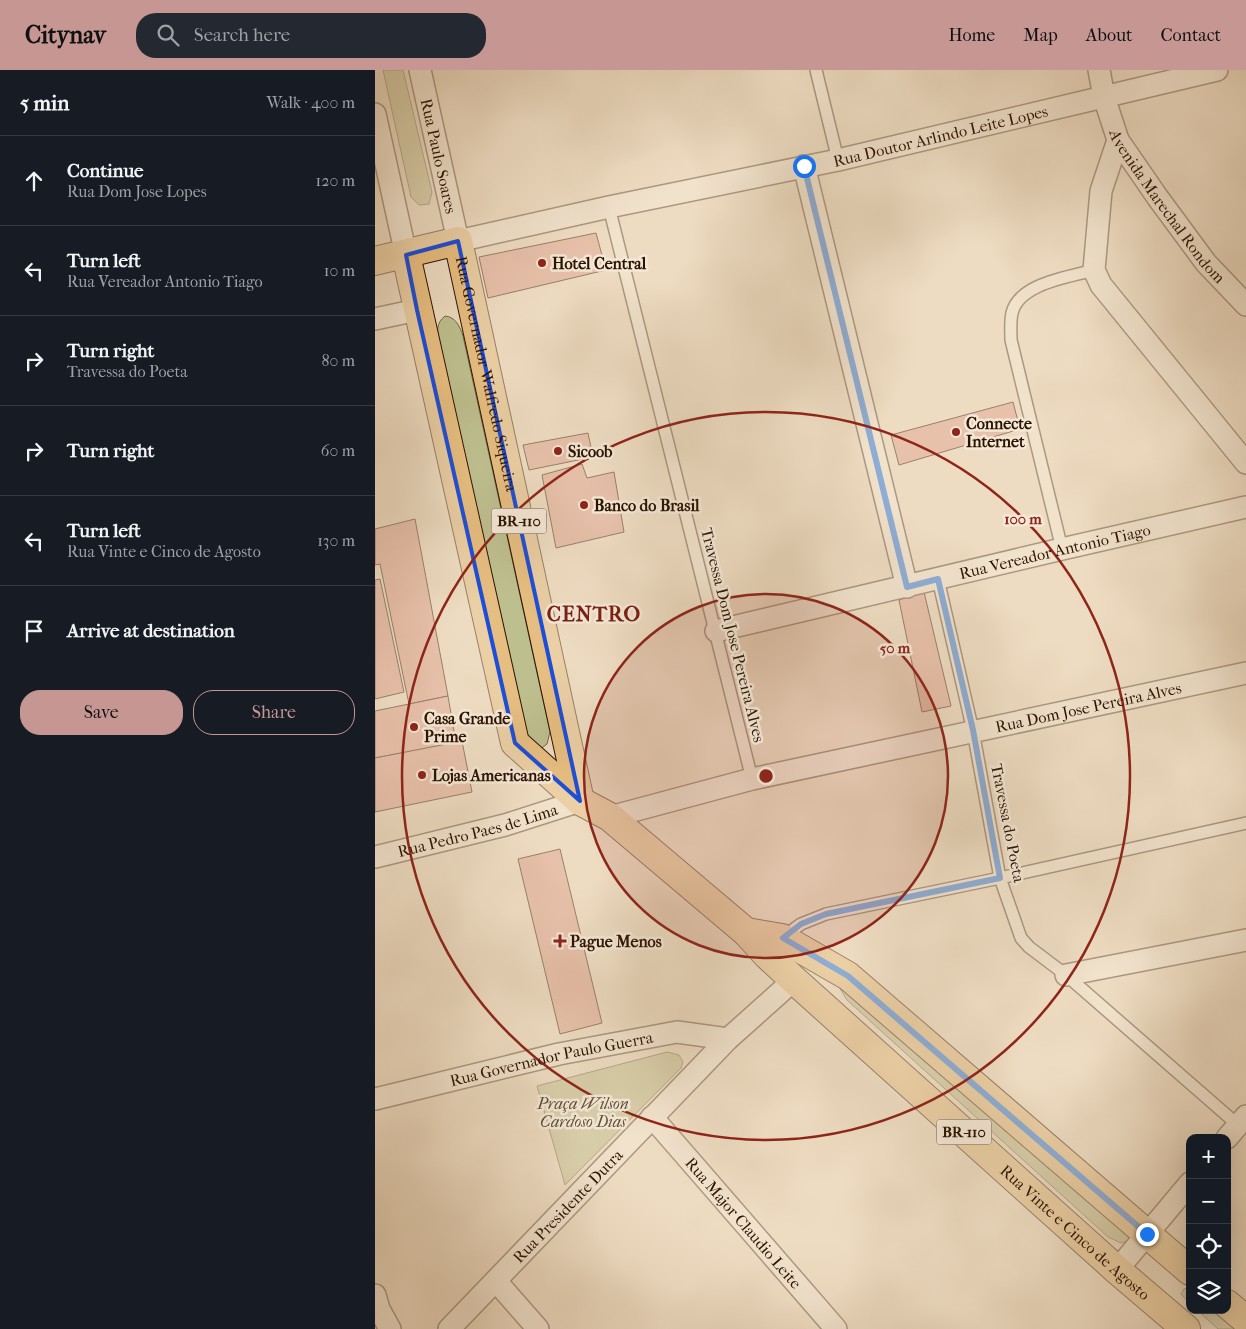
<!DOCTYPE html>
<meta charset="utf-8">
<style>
:root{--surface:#171b24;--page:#242831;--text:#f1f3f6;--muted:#9ea1a6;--line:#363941;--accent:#c59692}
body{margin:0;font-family:"IM FELL French Canon",serif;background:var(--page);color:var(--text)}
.controls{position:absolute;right:15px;bottom:15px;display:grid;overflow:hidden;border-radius:10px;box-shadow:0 5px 20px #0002}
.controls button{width:45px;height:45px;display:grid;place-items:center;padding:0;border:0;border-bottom:1px solid var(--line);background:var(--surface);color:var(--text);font:25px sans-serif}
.stop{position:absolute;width:15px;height:15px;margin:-11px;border:4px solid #1a73e8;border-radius:50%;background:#fff}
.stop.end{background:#1a73e8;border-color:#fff;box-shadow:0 1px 5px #0008}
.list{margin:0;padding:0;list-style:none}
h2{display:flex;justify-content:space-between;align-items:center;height:65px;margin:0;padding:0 20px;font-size:21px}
h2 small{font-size:16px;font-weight:400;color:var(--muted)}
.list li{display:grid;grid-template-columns:32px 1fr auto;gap:15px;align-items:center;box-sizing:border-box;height:90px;padding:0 20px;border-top:1px solid var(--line)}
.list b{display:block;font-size:19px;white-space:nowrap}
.list p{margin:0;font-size:16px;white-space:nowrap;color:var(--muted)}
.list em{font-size:16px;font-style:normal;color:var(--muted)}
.actions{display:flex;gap:10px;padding:15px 20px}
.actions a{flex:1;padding:11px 0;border:1px solid var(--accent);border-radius:20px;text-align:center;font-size:18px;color:var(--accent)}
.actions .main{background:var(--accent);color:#111}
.icon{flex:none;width:28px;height:28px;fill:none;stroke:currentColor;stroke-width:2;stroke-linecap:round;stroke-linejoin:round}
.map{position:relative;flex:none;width:871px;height:1259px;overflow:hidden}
header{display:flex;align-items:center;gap:30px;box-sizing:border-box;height:70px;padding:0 25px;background:var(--accent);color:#111}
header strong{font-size:24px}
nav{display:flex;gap:28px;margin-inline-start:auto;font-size:18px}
.search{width:350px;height:45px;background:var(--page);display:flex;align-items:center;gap:12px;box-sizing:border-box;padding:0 18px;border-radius:20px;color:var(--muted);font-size:19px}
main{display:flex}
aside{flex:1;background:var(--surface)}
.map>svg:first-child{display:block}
.green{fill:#bebf8f;stroke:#756948}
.building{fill:#dfa08f;stroke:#2c1300}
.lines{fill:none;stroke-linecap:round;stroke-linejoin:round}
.service-casing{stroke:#5c4530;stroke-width:14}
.minor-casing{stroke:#5c4530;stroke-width:24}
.primary-casing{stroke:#2c1300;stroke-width:30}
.service{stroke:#f4e8d7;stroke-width:11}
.minor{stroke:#f4e8d7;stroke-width:21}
.primary{stroke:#e7be81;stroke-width:28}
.route{stroke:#1a73e8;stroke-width:6}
.marked{fill:none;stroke:#1d4ed8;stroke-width:4;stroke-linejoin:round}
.ring{fill:none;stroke:#8f2418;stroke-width:2.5}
.poi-dot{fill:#8f2418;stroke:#f4e8d7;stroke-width:2}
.labels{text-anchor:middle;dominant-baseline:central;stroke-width:5;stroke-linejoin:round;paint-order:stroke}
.shield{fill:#f4e8d7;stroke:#685340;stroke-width:1}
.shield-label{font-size:15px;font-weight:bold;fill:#2c1300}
.street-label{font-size:16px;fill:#2c1300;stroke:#f4e8d7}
.poi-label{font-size:16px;font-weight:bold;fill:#2c1300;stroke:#f4e8d7;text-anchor:start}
.park-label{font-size:16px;font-style:italic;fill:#5f4f32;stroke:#f4e8d7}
.district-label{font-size:21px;font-weight:bold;letter-spacing:1px;fill:#7a1f14;stroke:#f4e8d7}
.centre{fill:#8f2418;stroke:#f4e8d7;stroke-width:2.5}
.ring-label{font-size:15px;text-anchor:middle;font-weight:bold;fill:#8f2418;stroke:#f4e8d7;stroke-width:5;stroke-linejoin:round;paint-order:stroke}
</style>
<header>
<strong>Citynav</strong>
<div class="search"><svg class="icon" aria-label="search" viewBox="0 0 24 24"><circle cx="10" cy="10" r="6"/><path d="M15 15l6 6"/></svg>Search here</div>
<nav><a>Home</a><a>Map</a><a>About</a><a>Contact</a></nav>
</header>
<main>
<aside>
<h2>5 min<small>Walk · 400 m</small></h2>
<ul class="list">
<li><svg class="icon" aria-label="ahead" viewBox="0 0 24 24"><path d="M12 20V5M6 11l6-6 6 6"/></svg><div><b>Continue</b><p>Rua Dom Jose Lopes</p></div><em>120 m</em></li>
<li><svg class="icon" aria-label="left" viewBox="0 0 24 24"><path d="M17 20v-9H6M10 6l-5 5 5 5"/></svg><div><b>Turn left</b><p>Rua Vereador Antonio Tiago</p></div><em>10 m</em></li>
<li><svg class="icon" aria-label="right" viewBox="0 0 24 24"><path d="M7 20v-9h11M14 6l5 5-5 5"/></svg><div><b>Turn right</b><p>Travessa do Poeta</p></div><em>80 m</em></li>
<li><svg class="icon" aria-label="right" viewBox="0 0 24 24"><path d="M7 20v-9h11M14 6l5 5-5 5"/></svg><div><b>Turn right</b></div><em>60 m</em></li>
<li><svg class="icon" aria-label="left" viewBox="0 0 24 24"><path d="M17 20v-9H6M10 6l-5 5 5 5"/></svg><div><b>Turn left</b><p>Rua Vinte e Cinco de Agosto</p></div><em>130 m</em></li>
<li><svg class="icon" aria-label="arrive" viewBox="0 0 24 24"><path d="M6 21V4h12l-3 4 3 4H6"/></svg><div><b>Arrive at destination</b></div></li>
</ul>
<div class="actions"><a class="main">Save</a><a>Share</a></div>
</aside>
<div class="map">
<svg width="871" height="1259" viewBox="0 0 871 1259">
<rect width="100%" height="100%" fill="#eedcc2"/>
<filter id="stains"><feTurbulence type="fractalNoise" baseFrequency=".004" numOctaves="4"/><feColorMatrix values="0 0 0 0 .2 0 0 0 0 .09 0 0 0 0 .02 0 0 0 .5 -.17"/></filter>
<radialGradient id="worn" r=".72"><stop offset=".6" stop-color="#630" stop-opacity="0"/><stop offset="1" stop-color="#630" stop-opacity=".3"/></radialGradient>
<g class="green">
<polygon points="8,0 28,0 57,122 54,134 44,135 36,127"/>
<path d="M70 246C81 247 85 257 88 266L175 662 172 674 164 680 154 678 64 273C62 261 61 253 70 246Z"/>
<polygon points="464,917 755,1159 756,1170 746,1173 733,1167 472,930"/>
<polygon points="292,982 304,985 308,992 306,998 190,1115 162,1016"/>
<polygon points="815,1217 815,1234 806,1224 809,1219"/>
<polygon points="822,1240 845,1240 867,1259 843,1259"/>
</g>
<g class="building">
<polygon points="221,163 231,200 113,228 104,187"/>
<polygon points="638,332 645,359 524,395 516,365"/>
<polygon points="213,363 218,387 154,400 148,375"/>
<polygon points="207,394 212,408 239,402 249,462 181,478 167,405"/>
<polygon points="40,449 73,626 34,634 5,494 0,495 0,459"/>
<polygon points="5,509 29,622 0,629 0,510"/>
<polygon points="549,522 576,636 547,642 524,530"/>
<polygon points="73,626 81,673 0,688 0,641"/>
<polygon points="87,671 97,722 0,742 0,688"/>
<polygon points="185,779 227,953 185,964 143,789"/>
</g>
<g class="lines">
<g class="service-casing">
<g id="service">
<polyline points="441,0 463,90"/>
<polyline points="234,137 377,709"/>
<path d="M687 479 636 270C636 261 635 252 637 243 644 213 695 207 719 200"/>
<polyline points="563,509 598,661 625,808 646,868 654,877 691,905 863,1055"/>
<polyline points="407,868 426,854 451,844 625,808 871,753"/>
</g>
</g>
<g class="minor-casing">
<g id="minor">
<path id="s1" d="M45 0 83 171 234 137 463 90 842 0"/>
<path id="s2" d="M724 0 729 27 743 70 783 128 831 193 871 235"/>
<polyline points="0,44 31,185"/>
<polyline points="743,70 726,121 719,200 726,215 871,393"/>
<polyline points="429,96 532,517"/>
<polyline points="0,249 42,240"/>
<path id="s3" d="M341 561 687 479 871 437"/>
<path id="s4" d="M235 747 377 709 871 603"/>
<path id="s5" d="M0 787 130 755 205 731"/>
<polyline points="691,905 871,870"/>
<path id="s6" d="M0 1029 184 984 302 962 353 969"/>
<path id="s7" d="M277 1047 461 1259"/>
<polyline points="852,1068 871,1046"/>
<polyline points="742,1200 815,1113"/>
<polyline points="121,1211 163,1259"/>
<polyline points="0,1225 4,1239 15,1259"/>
<path id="s8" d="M74 1259 353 969 419 910"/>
</g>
</g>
<g class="primary-casing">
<g id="primary">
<path id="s9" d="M31 185 140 673 205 731 235 747 371 862 392 885 419 910 742 1200 811 1259"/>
<path id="s10" d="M0 191 83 171 205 731"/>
<polyline points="371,862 407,868 473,906 815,1201"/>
<polyline points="852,1234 871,1250"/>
</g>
</g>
<use href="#service" class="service"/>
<use href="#minor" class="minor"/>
<use href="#primary" class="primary"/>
</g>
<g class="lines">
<polyline class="route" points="429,96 532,517 563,509 598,660 625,808 451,844 426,854 408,868 473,906 772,1164"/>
</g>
<path d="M0 0H871V1259H0ZM83 171 205 731 140 673 42 240 31 185Z" fill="#eedcc2" fill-opacity=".55" fill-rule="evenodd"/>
<path class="marked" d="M83 171 205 731 140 673 42 240 31 185Z"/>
<circle cx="391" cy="706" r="182" fill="#8f2418" fill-opacity=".12"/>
<g class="ring">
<circle cx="391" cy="706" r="182"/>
<circle cx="391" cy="706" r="364"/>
</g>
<g class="poi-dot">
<circle cx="167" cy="193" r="5"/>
<circle cx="581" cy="362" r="5"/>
<circle cx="183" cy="381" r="5"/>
<circle cx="209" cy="435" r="5"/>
<circle cx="39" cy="657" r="5"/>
<circle cx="47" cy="705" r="5"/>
<path d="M182.5 863.5h5v5h5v5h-5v5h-5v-5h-5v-5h5z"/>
</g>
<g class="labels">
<g class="shield">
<rect x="116.5" y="438.5" width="55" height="25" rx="4"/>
<rect x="561.5" y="1049.5" width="55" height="25" rx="4"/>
</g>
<g class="shield-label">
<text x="144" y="451">BR-110</text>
<text x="589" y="1062">BR-110</text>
</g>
<g class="street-label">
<text stroke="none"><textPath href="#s1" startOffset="669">Rua Doutor Arlindo Leite Lopes</textPath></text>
<text stroke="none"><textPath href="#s1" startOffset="88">Rua Paulo Soares</textPath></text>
<text stroke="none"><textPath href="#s2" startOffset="155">Avenida Marechal Rondom</textPath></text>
<text stroke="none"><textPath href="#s10" startOffset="221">Rua Governador Walfredo Siqueira</textPath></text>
<text stroke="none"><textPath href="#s3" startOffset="348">Rua Vereador Antonio Tiago</textPath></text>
<text transform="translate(358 565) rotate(76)">Travessa Dom Jose Pereira Alves</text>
<text stroke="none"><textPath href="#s4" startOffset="491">Rua Dom Jose Pereira Alves</textPath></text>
<text transform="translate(633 753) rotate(79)">Travessa do Poeta</text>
<text stroke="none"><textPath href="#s5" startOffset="106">Rua Pedro Paes de Lima</textPath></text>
<text stroke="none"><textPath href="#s6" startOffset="181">Rua Governador Paulo Guerra</textPath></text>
<text stroke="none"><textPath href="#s8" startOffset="171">Rua Presidente Dutra</textPath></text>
<text stroke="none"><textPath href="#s7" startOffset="140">Rua Major Claudio Leite</textPath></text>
<text stroke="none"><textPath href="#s9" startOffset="1245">Rua Vinte e Cinco de Agosto</textPath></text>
</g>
<g class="poi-label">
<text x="177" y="193">Hotel Central</text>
<text x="591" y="353">Connecte<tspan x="591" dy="18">Internet</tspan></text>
<text x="193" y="381">Sicoob</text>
<text x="219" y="435">Banco do Brasil</text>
<text x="49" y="648">Casa Grande<tspan x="49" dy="18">Prime</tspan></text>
<text x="57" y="705">Lojas Americanas</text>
<text x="195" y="871">Pague Menos</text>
</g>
<g class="park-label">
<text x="208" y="1033">Praça Wilson<tspan x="208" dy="18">Cardoso Dias</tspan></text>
</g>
<g class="district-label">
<text x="219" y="544">CENTRO</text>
</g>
</g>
<circle cx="391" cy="706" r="8" class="centre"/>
<g class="ring-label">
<text x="648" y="454">100 m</text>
<text x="520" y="583">50 m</text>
</g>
<rect width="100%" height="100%" filter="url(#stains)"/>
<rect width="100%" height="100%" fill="url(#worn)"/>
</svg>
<div class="controls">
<button>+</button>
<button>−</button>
<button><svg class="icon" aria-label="locate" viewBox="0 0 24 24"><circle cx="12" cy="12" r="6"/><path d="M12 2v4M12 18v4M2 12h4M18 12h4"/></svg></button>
<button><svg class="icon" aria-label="layers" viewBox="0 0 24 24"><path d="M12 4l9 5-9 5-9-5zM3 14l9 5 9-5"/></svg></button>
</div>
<div class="stop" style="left:429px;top:96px"></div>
<div class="stop end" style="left:772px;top:1164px"></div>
</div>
</main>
